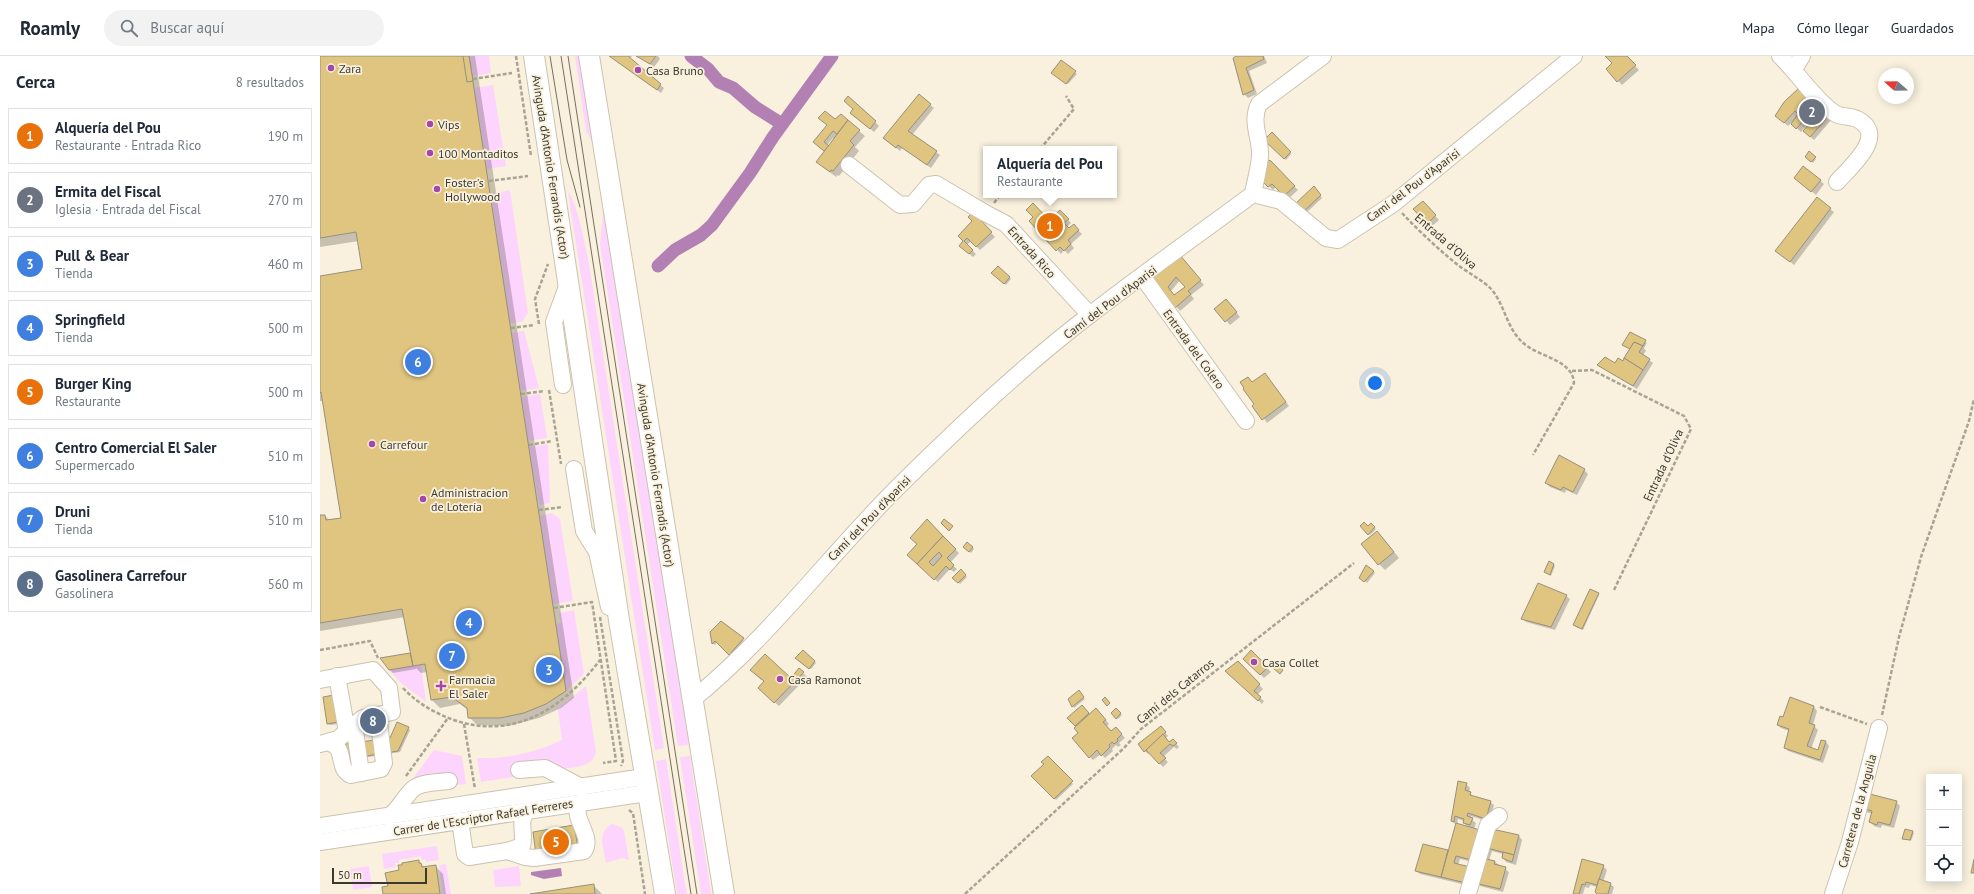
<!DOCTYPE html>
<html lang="es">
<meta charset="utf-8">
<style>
:root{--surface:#fff;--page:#f2f2f3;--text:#1f2937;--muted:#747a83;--line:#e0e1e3;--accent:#d93025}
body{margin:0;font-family:"PT Sans",sans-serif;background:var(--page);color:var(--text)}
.controls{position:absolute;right:12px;bottom:12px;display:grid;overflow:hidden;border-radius:0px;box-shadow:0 2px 10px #0003}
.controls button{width:36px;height:36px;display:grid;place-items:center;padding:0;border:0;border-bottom:1px solid var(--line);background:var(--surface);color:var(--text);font:20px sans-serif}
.compass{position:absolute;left:1558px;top:12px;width:36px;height:36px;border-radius:50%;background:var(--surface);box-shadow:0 2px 10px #0003;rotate:290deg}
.scale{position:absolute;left:12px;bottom:10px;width:95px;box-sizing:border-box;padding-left:4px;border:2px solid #3b3830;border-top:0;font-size:11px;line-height:14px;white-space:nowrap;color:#3b3830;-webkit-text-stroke:3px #f9f1dd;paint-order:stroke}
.you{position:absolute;left:1055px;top:327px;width:14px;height:14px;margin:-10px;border:3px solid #fff;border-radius:50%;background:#1a73e8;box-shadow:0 0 0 6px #1a73e833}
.badge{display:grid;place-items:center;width:26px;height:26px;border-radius:50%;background:var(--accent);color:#fff;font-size:13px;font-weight:700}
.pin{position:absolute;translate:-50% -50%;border:2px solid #fff;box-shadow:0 1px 4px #0006}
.popup{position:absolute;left:663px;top:90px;width:134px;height:52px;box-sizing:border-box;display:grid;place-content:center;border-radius:0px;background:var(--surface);filter:drop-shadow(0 1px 3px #0005);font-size:13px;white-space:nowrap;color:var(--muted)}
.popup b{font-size:15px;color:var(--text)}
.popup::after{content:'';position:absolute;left:50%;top:100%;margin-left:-8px;border:8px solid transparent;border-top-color:var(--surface)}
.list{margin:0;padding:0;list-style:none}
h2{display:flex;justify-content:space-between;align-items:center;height:52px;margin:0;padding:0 16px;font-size:17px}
h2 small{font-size:13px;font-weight:400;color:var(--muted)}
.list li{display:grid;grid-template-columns:26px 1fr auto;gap:12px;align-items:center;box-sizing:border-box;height:56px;margin:0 8px 8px;padding:0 8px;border:1px solid var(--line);border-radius:0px}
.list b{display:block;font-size:15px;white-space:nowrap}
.list p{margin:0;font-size:13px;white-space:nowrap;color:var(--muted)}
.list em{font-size:13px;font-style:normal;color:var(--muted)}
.icon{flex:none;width:22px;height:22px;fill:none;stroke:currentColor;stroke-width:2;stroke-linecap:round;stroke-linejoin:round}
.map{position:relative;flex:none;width:1654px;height:838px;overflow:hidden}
header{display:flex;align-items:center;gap:24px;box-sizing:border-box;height:56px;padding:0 20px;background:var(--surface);border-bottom:1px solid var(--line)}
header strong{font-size:19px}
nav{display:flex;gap:22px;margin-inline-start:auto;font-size:14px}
.search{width:280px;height:36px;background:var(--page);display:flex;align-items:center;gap:10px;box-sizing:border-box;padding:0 14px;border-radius:22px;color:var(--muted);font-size:15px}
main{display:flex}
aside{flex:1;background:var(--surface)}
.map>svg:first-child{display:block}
.green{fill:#fdd4fe}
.water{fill:#b280b3}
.shadow{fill:#0003;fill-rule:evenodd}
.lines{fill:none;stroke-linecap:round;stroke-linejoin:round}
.canal{stroke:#b280b3;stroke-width:13}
.building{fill:#dfc580;stroke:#97907d;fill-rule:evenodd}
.minor-casing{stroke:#cbc3b0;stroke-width:18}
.major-casing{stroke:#cbc3b0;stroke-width:22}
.path{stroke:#a9a394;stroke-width:2.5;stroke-dasharray:4 2;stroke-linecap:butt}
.minor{stroke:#fff;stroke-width:16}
.major{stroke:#fff;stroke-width:20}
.tram{stroke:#746f64;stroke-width:1}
.poi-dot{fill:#a645ac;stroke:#f9f1dd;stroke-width:1.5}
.labels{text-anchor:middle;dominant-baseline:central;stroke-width:3.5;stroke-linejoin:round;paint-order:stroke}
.poi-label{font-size:12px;fill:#3b3830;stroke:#f9f1dd;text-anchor:start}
.street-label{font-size:12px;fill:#3b3830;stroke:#f9f1dd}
</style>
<header>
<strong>Roamly</strong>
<div class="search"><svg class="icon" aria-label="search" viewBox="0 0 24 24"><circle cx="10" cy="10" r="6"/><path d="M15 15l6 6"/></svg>Buscar aquí</div>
<nav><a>Mapa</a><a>Cómo llegar</a><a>Guardados</a></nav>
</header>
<main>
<aside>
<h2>Cerca<small>8 resultados</small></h2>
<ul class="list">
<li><span class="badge" style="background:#e8710a">1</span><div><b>Alquería del Pou</b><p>Restaurante · Entrada Rico</p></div><em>190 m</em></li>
<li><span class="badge" style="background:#6b7280">2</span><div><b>Ermita del Fiscal</b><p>Iglesia · Entrada del Fiscal</p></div><em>270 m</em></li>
<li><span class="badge" style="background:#3f7fe0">3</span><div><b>Pull &amp; Bear</b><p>Tienda</p></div><em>460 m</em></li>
<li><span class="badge" style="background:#3f7fe0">4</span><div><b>Springfield</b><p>Tienda</p></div><em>500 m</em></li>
<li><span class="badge" style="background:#e8710a">5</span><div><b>Burger King</b><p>Restaurante</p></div><em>500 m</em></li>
<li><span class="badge" style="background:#3f7fe0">6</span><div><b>Centro Comercial El Saler</b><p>Supermercado</p></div><em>510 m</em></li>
<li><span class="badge" style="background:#3f7fe0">7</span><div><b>Druni</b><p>Tienda</p></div><em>510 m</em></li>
<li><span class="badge" style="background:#5c6f8a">8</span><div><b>Gasolinera Carrefour</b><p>Gasolinera</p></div><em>560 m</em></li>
</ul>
</aside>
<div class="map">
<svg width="1654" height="838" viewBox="0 0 1654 838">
<rect width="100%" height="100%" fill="#f9f1dd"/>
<g class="green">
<polygon points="149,0 169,0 171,17 152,20"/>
<polygon points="255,0 262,0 275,84 272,85 266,75"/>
<polygon points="173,29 186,110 167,113 154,32"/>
<polygon points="190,134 208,257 202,266 190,267 171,138"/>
<path d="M248 136C257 145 266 193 269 208L344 692 335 694Z"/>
<polygon points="286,157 369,689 358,690 280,188 283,158"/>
<polygon points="204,275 219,332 201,335 192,277"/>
<polygon points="220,338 227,382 208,385 202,341"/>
<polygon points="228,388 230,447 219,449 209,391"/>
<polygon points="232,457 240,463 253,545 233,548 220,460"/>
<polygon points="254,554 264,618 246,635 236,568 241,567 239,557"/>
<polygon points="101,608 106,646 81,627 69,614"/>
<path d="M266 630 276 696C272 712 255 711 241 713L226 703 198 708 200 720 161 726 157 702C187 703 214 697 242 684L238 653Z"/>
<polygon points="114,694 142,700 146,728 130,730 92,724"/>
<polygon points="370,700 391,838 381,838 360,701"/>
<polygon points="346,703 365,828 367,838 357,838 336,705"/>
<path d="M292 768 301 771 304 775 309 804 302 802 286 807C284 793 276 776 292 768Z"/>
<polygon points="117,790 119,804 106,806 105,803 102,804 101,800 79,804 79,807 75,807 76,811 64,813 62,798"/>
<polygon points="126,808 131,838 123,838 119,809"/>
<polygon points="49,810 52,831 33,834 30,813"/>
<polygon points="199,810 201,830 175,831 173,814"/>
</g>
<polygon class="water" points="241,812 242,820 224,823 211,819 211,816"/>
<g class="shadow">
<polygon points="0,0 155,0 254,642 241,652 219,662 188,670 157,669 149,661 148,654 140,648 120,652 112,644 107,616 101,617 96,612 96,613 73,617 69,613 90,598 92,600 85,561 0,575 0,460 5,460 9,464 22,462 4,345 0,345 0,221 43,214 39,185 0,191"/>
<polygon points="291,0 312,0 310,3 344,32 341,37"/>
<polygon points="318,0 338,0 340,3 334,11"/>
<polygon points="919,0 944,0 947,7 929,15 937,38 928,42 924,38"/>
<polygon points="1286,0 1306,0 1319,14 1302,29 1287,13 1293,8"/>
<polygon points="741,6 757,18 748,28 734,18"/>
<polygon points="599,40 614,52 592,79 620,99 611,112 582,92 580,95 564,82"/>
<polygon points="1465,47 1513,62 1494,84 1488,79 1490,68 1489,66 1481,76 1471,67 1468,70 1460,63"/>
<polygon points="531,57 555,66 559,70 554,76"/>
<path d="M521 60 545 80 535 91 539 95 519 120 517 119 516 121 503 111 505 95 498 89 515 64ZM513 82 514 83 509 91 507 89Z"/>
<polygon points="952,77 971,98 966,104 945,84"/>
<polygon points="1489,97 1496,103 1493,107 1487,103"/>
<polygon points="950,106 978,134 968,143 956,131 953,134 943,124"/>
<polygon points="1484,111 1504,128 1496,139 1479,125"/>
<polygon points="996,133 1002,142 985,158 976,152"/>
<polygon points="1103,146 1119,164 1111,171 1095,153"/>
<polygon points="1510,153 1514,156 1474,209 1457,195"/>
<polygon points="740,155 751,167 747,171 750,173 754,170 762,178 751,188 754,192 748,198 744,194 741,198 710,165 729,166"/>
<polygon points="653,157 675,181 660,194 651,185 647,189 656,198 653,201 640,190 644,185 640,180 654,165"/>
<path d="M862 202 884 229 871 239 874 243 860 255 832 221ZM860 224 866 231 855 240 851 235Z"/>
<polygon points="678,212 691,223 686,229 673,217"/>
<polygon points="910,248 920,261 910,269 896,253"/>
<polygon points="1311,277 1327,287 1324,292 1326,295 1323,299 1333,307 1317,333 1278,309 1303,306 1311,294 1305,290"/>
<polygon points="948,322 969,350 947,367 935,349 933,327"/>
<polygon points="1264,414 1268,418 1257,439 1246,434 1245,437 1230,431 1226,427"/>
<polygon points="608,465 639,497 630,507 637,513 634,516 630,513 618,526 592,502"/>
<polygon points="1051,469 1056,473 1050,479 1042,470 1048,471"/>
<polygon points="1063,482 1079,502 1065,514 1059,508"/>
<polygon points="648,488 654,493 651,497 645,491"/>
<polygon points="1233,509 1235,510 1231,520 1225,516"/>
<polygon points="1047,510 1055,517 1047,527 1040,521"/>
<polygon points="641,515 647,521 640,528 634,522"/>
<polygon points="1278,538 1279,539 1263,574 1256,571 1254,569"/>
<polygon points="1246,540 1250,543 1235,574 1206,566 1203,563"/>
<polygon points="414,575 424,584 412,600 397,586 395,589 393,588 391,576"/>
<polygon points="483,595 496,607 491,613 478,604"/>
<polygon points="931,596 951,616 944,622 924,602"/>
<polygon points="918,607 943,633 937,639 944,645 942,648 907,615"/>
<polygon points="479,613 487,621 459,650 439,632 446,625 443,623 441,624 431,614 471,623"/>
<polygon points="759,636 765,643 754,652 753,650"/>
<polygon points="4,642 19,668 10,669 8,668"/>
<polygon points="762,650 770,659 780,657 789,668 786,671 791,676 796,672 805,682 799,687 801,689 798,691 796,689 792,693 793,695 785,702 781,698 773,704 770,701 757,671 748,662"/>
<polygon points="1494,651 1497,655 1493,669 1498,674 1491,693 1498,695 1506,686 1509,690 1503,707 1468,695 1465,691 1469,675 1461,672 1458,669 1464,662"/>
<polygon points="796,653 802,659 798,663 792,657"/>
<polygon points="88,672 90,674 80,696 29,704 28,702 71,682"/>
<polygon points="844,675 848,680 845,682 850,687 853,684 859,691 857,693 854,691 843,701 848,706 843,711 830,697 828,698 825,695"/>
<polygon points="728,701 753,728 736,744 713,720 725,708"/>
<path d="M1146 728 1150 732 1149 737 1154 741 1170 746 1174 749 1169 766 1151 760V763L1156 767 1154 773 1156 807 1140 803 1138 809 1150 830 1100 818 1096 815 1104 789 1129 795 1136 769 1132 765ZM1138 763 1144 765V767L1149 772 1137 769Z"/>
<polygon points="1576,746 1580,750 1574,772 1562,769 1561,772 1554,770 1550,766 1553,758 1546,756 1543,752"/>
<polygon points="254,771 260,776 263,797 223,804"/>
<polygon points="1592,776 1594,777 1591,785 1583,782"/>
<polygon points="1199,780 1202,784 1196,809 1186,806 1183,802 1183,798 1172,795 1169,805 1175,806 1189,816 1183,836 1160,830 1156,826 1164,793"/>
<polygon points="98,805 105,812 115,810 123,818 126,838 64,838 80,815"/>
<polygon points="1263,805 1283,810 1287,814 1283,826 1290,828 1294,831 1292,838 1278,838 1277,831 1270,829 1269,832 1265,831 1263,838 1254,838"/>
<polygon points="273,829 282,838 217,838"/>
</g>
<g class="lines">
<g class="canal">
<polyline points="371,0 388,13 399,26 413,32 435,51 462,68"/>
<polyline points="338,210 355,194 381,179 392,169 430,117 453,81 512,0"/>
</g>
</g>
<g class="building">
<polygon points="0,0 149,0 246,635 226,648 204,657 180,662 148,662 147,652 132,641 111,644 105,608 93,610 82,553 0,567 0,459 5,459 6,464 21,462 1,336 0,337 0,220 42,213 36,176 0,182"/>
<polygon points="143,0 149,0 153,25 147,26"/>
<polygon points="289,0 308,0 341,28 337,34"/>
<polygon points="316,0 336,0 330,8"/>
<polygon points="916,0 943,0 944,3 926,12 934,34 923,39 913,2"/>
<polygon points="1285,0 1307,0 1316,9 1297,26 1286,13 1292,7"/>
<polygon points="741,4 756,15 746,28 731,17"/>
<polygon points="1479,32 1510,58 1490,81 1483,75 1489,68 1484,64 1476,73 1471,68 1478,58 1475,55 1464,67 1455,60 1464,46"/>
<polygon points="599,38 611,48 588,75 617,95 607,109 578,89 576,92 563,82"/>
<polygon points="528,40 556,65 550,73 530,57 533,53 524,45"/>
<polygon points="505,55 515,63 521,58 528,64 517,78 513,75 504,86 509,90 504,95 493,86 507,69 498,62"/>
<polygon points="528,64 540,74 530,85 534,89 513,115 511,114 510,116 496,106"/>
<polygon points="952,76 971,96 964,103 944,84"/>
<polygon points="1489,95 1496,101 1491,106 1485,101"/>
<polygon points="945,103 951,105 975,130 964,140 952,128 948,131 941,124"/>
<polygon points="1483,110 1501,124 1491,136 1474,122"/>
<polygon points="994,130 1001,139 982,157 973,150"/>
<polygon points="1497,141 1511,152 1470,206 1455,195"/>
<polygon points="1103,145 1116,159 1107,168 1093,153"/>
<polygon points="713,147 729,164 740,154 749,163 744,167 749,172 754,168 759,174 748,184 751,188 744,195 740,191 736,195 709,165 713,161 706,154"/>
<polygon points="653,156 672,176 656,191 647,182 644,185 653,194 649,198 639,190 643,185 638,180 652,165 648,161"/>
<path d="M859 198 881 224 868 235 871 238 855 252 830 221ZM856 221 865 231 854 239 848 231Z"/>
<polygon points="678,210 690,221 684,228 671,217"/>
<polygon points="906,243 917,256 905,266 894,253"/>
<polygon points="1310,276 1326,284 1323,290 1314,286 1310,293 1302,289"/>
<polygon points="1314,286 1323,290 1319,296 1330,303 1323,314 1304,302"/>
<polygon points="1285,301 1295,307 1298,302 1303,305 1304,302 1323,314 1313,330 1277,309"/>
<polygon points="945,317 966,346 942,364 932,350 934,348 923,333 924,332 920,326 928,321 932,326"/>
<polygon points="1239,399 1265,413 1253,436 1243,431 1241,434 1225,427"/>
<polygon points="607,463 623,480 597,508 587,499 597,488 590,482"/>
<polygon points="624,463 633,470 629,475 621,467"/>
<polygon points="1044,466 1048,470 1051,467 1055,471 1048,479 1040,470"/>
<polygon points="1057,475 1074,496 1058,509 1041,488"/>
<path d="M623 480 636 493 627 502 634 509 630 514 626 510 614 524 597 508ZM619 496 622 500 613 510 609 506Z"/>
<polygon points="647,486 653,491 649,496 643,491"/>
<polygon points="1229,505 1234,508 1230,519 1224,516"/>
<polygon points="1046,509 1054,515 1044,526 1039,522"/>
<polygon points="641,513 646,519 638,527 632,522"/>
<polygon points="1218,527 1247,539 1231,571 1201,563"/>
<polygon points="1270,533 1279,537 1262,573 1253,569"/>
<polygon points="401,565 424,582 409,599 395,585 392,588 390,576"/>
<polygon points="483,594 495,605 489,613 475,602"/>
<polygon points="931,594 948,611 940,619 923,603"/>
<polygon points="90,597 93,610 69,614 60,602"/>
<polygon points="445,598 471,622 479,612 484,616 454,647 438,632 444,625 430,614"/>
<polygon points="918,605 940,628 934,635 941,641 938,645 905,615"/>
<polygon points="956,608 963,614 960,618 953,612"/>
<polygon points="759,634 764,641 752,651 748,643"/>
<polygon points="14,639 18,666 7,668 3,641"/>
<polygon points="785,641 790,647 787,650 782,644"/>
<polygon points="1470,641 1494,650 1489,667 1495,669 1487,690 1498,694 1501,684 1506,685 1500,704 1464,692 1469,673 1457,669 1460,660 1463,661"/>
<polygon points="762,649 769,657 755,670 747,662"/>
<polygon points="776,652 786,664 783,666 791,675 796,671 802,678 797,683 798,685 794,688 792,686 789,689 790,691 781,700 777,694 769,702 752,682 758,677 754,672"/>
<polygon points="796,652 801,657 796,663 791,657"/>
<polygon points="77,666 89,671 78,695 27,703 25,688 70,682"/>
<polygon points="841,670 846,676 824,696 818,688"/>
<polygon points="843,678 849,686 853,683 857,687 853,690 850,688 840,697 846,702 839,708 826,694"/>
<polygon points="728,700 753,725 734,743 711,720 724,708 721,706"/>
<polygon points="1138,725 1147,727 1145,734 1151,736 1150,739 1171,745 1166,763 1148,757 1147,760 1153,762 1150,769 1143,767 1144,763 1135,760 1134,766 1131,765"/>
<polygon points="1546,737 1577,745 1570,769 1558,766 1557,769 1549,766 1552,755 1542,752"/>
<polygon points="1136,767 1160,774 1152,804 1136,800 1134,807 1150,811 1146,827 1121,821"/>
<polygon points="254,769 258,792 216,799 213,776"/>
<polygon points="1172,773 1199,779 1194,799 1167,792"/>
<polygon points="1585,773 1593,775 1590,784 1582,783"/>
<polygon points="1103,788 1128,794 1121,821 1095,815"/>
<polygon points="1183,796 1194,799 1192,806 1182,802"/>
<polygon points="1166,803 1175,805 1174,808 1186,811 1180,833 1155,827"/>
<polygon points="1262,803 1284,809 1277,829 1266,826 1265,829 1262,828 1259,838 1253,838"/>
<polygon points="1654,803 1654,817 1651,817"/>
<polygon points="99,804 99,807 101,807 102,811 116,809 120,838 63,838 62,831 68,830 65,817 79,814 78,809 82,809 82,807"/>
<polygon points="1279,823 1291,827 1288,838 1277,838 1275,836"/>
<polygon points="274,828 275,838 210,838 261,830"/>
</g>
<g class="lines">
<g class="minor-casing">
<g id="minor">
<path d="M1460 0C1477 16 1498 48 1516 58 1522 61 1530 60 1537 63 1569 79 1530 111 1517 126"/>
<polyline points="1474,13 1482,0"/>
<polyline points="529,109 580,149 593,148 609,129 616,128 665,157 686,168 770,259"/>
<path d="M933 138C935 126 939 113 940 100 941 82 930 66 939 48L1003 0"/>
<polyline points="822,220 926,365"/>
<polyline points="243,329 234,266 249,225"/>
<polyline points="254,413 264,475 277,496 289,551"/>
<polyline points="17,620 27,676"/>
<polyline points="0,624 53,614 69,632 72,656 43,662 18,683 0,688"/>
<path d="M372 644C450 581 510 498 581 428 641 369 704 309 771 258 824 217 879 178 933 138L961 145 1006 182 1018 184 1073 148 1254 0"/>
<polyline points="34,668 41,717"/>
<path d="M10 687C27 692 16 713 31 719L61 713 64 707 58 659"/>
<polyline points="199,714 225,712 261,731"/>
<path d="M68 761C79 754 83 742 93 733 101 726 118 726 129 725"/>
<path d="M140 765 145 798 149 801 187 795 202 790C206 778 197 764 208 754"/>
<polyline points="0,770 324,721"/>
<polyline points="0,786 327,737"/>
<path d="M187 795 205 801 214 802 264 795C275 779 246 758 263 745"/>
<polyline points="1148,837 1168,769 1179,760"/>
<polyline points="1513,838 1530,786 1559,672"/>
</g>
</g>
<g class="major-casing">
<g id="major">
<polyline points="214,0 299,564 345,838"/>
<polyline points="269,0 404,838"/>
</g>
</g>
<g class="path">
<polyline points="196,0 211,100"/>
<polyline points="153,23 192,17"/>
<polyline points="720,93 754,53 746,40"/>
<polyline points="169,125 208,120"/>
<polyline points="674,147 680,139"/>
<path d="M1082 157C1099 175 1118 193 1138 209 1148 217 1163 224 1172 234 1186 251 1187 276 1207 290 1222 301 1253 305 1254 327L1213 399"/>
<polyline points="219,268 215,243 228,208"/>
<polyline points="191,272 214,269"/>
<polyline points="1252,315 1272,314 1364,360 1371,373 1294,534"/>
<polyline points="229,334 241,408"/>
<polyline points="201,338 224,335"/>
<polyline points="209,389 232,385"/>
<polyline points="219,454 242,451"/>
<polyline points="234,552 272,546 296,705 283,707"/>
<polyline points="280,561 303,705 301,710"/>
<polyline points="0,594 50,585 58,602"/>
<path d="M83 632C98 648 116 658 137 665 197 684 245 650 280 604"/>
<polyline points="1500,651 1547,668"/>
<polyline points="1562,659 1579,581 1601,501 1649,365 1654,343"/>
<polyline points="144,668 155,733"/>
<polyline points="86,720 128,662"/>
<polyline points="309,754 313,757 325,838"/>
<polyline points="645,838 804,692 821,673 1034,507"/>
</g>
<use href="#minor" class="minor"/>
<use href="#major" class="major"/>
<g class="tram">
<polyline points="230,0 247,104 260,151"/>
<polyline points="241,0 371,838"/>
<polyline points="248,0 377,838"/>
</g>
</g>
<g class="poi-dot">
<circle cx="11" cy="12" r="4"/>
<circle cx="318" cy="14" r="4"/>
<circle cx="110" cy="68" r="4"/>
<circle cx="110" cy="97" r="4"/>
<circle cx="117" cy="133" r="4"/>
<circle cx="52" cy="388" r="4"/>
<circle cx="103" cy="443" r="4"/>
<circle cx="934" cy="606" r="4"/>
<circle cx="460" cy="623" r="4"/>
<path d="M119 624h4v4h4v4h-4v4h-4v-4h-4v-4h4z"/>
</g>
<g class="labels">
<g class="poi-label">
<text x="19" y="12">Zara</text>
<text x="326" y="14">Casa Bruno</text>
<text x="118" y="68">Vips</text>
<text x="118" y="97">100 Montaditos</text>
<text x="125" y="126">Foster's<tspan x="125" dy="14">Hollywood</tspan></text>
<text x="60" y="388">Carrefour</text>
<text x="111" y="436">Administracion<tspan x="111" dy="14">de Lotería</tspan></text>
<text x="942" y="606">Casa Collet</text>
<text x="129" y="623">Farmacia<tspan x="129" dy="14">El Saler</tspan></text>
<text x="468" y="623">Casa Ramonot</text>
</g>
<g class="street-label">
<text transform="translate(231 111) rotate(81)">Avinguda d'Antonio Ferrandis (Actor)</text>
<text transform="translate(1093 129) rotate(-37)">Camí del Pou d'Aparisi</text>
<text transform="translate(1126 185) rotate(41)">Entrada d'Oliva</text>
<text transform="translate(712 196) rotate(48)">Entrada Rico</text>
<text transform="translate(790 246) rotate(-37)">Camí del Pou d'Aparisi</text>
<text transform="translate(874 293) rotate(54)">Entrada del Colero</text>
<text transform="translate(1343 409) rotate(-65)">Entrada d'Oliva</text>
<text transform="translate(336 419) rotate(81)">Avinguda d'Antonio Ferrandis (Actor)</text>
<text transform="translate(549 462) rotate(-46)">Camí del Pou d'Aparisi</text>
<text transform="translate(855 635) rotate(-39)">Camí dels Catarros</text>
<text transform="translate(1537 755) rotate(-75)">Carretera de la Anguila</text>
<text transform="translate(163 761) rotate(-9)">Carrer de l'Escriptor Rafael Ferreres</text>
</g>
</g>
</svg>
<div class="controls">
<button>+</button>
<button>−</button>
<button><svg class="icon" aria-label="locate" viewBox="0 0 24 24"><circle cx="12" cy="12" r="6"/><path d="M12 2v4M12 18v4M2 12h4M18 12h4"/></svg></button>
</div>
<svg class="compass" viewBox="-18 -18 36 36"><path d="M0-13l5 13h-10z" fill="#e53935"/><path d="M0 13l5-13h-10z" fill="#747a83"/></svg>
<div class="scale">50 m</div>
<div class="you"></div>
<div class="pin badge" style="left:730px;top:170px;background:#e8710a">1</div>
<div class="popup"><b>Alquería del Pou</b>Restaurante</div>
<div class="pin badge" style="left:1492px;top:56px;background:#6b7280">2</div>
<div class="pin badge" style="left:229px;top:614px;background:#3f7fe0">3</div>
<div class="pin badge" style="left:149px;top:567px;background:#3f7fe0">4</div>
<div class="pin badge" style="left:236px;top:786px;background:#e8710a">5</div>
<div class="pin badge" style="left:98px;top:306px;background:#3f7fe0">6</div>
<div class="pin badge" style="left:132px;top:600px;background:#3f7fe0">7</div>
<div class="pin badge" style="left:53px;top:665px;background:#5c6f8a">8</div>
</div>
</main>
